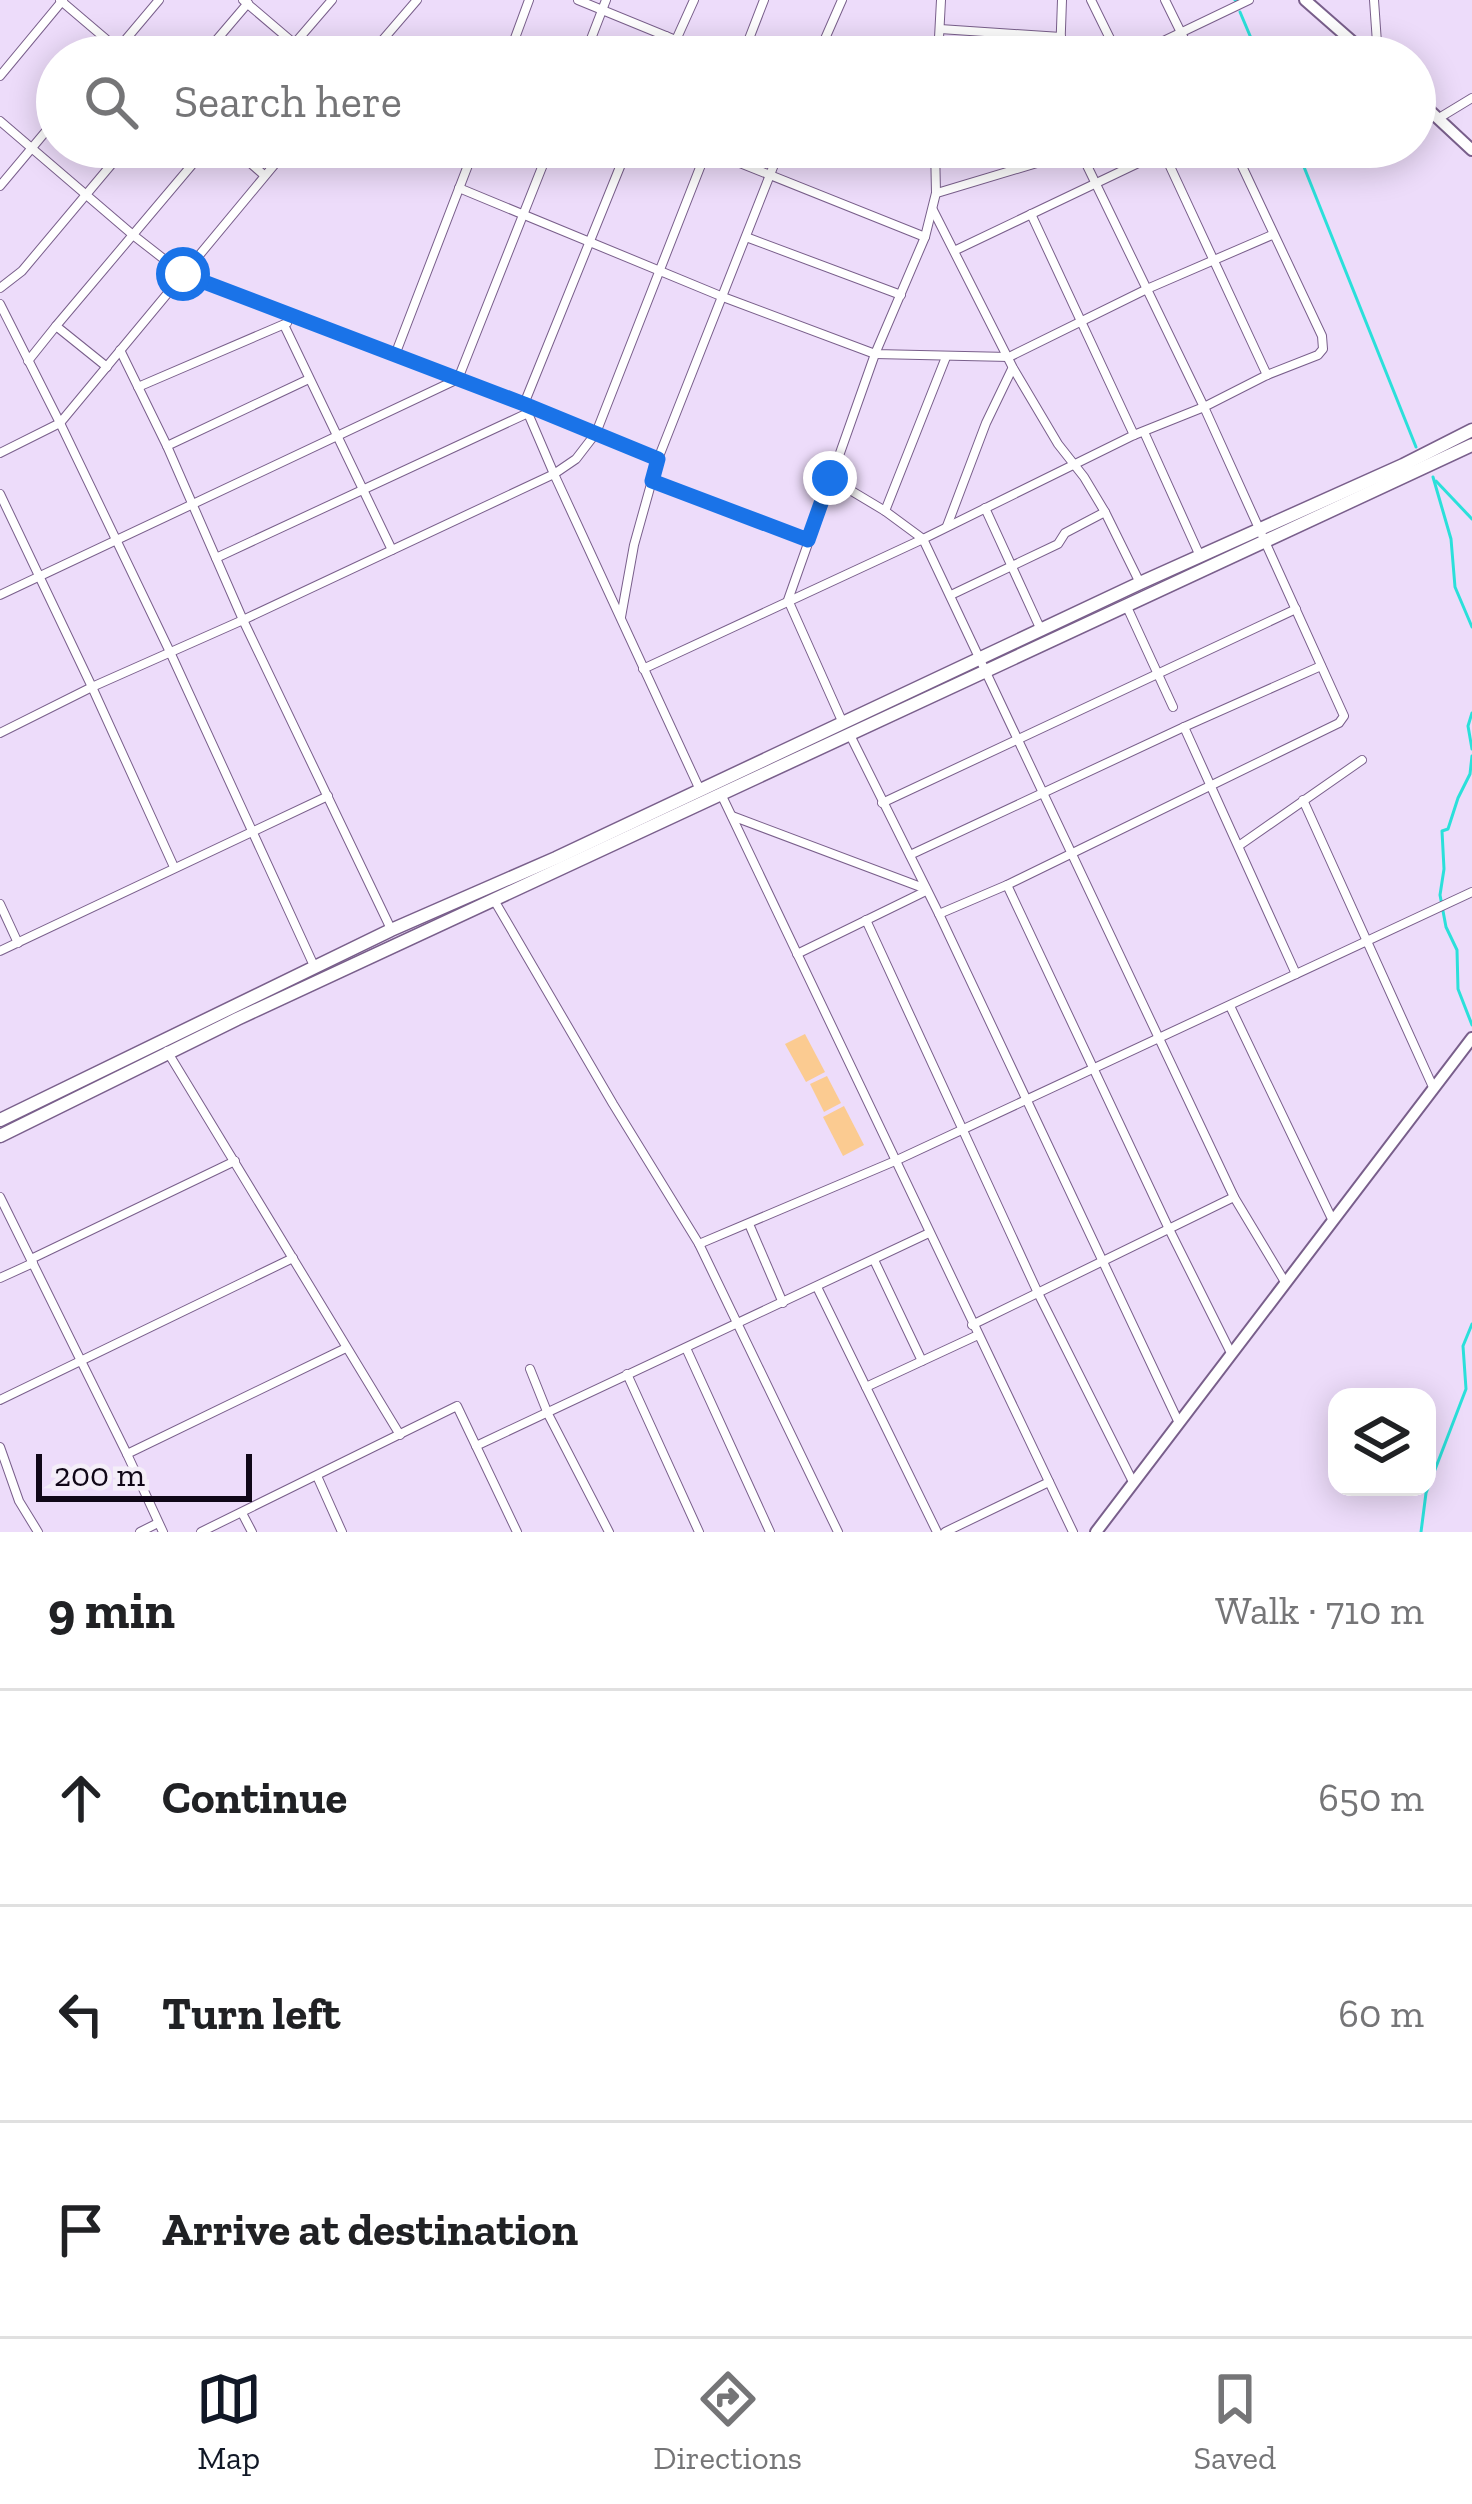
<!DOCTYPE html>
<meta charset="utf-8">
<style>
:root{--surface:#fff;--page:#f6f6f6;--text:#202124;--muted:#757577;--line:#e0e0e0;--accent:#111827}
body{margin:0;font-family:"Zilla Slab",serif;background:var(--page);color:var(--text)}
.controls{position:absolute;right:36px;bottom:36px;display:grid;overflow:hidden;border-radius:24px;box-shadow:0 6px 30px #0003}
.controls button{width:108px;height:108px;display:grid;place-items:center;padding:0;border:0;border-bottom:3px solid var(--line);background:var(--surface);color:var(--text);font:60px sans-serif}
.scale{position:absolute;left:36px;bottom:30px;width:216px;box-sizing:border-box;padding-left:12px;border:6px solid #100717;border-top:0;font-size:33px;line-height:42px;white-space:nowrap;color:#100717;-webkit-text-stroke:9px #f4eef8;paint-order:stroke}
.stop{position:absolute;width:36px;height:36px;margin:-27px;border:9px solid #1a73e8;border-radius:50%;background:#fff}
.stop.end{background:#1a73e8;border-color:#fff;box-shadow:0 3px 12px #0008}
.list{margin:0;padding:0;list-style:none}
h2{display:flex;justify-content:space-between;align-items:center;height:156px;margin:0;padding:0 48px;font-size:51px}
h2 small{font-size:39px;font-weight:400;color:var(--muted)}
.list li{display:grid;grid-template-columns:78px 1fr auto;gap:36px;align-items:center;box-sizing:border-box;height:216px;padding:0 48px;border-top:3px solid var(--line)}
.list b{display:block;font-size:45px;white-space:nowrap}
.list em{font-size:39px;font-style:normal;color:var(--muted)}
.icon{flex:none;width:66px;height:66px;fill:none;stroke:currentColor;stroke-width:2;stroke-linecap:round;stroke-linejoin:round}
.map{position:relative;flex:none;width:1472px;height:1532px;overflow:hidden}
.search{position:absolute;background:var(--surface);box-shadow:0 6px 30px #0003;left:36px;right:36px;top:36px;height:132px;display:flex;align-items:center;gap:30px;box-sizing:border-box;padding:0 42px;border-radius:66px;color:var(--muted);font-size:45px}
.sheet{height:804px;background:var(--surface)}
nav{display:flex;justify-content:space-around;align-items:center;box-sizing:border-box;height:168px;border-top:3px solid var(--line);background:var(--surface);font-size:33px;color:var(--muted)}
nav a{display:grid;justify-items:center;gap:6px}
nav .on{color:var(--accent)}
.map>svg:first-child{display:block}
.green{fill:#fbcb91}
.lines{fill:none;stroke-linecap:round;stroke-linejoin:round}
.stream{stroke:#2be0da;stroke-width:3}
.minor-casing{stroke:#795f8b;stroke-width:10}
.major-casing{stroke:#795f8b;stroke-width:14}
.highway-casing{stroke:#795f8b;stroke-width:15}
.minor{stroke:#fff;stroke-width:8}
.major{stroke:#fff;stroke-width:10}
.highway{stroke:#fff;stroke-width:12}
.route{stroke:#1a73e8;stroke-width:15}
</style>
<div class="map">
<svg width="1472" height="1532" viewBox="0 0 1472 1532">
<rect width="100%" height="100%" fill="#eddcfa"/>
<g class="green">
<polygon points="805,1034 825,1072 806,1082 785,1044"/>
<polygon points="827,1076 841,1103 824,1112 810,1084"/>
<polygon points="844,1106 864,1145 843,1156 823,1117"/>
</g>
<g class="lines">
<g class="stream">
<polyline points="1235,0 1236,1"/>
<polyline points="1240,12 1259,57"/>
<polyline points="1296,147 1416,447"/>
<polyline points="1433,477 1451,539 1455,587 1472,627"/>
<polyline points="1436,481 1472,519"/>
<polyline points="1472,713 1468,726 1472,749"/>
<polyline points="1472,756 1470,774 1458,798 1448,829 1442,831 1444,869 1440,895 1446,927 1457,950 1458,989 1472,1025"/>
<polyline points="1421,1532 1426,1493 1466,1389 1463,1346 1472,1324"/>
</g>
<g class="minor-casing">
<g id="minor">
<polyline points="60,0 127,57"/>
<polyline points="243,0 310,57"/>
<polyline points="578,0 717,57"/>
<polyline points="1091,0 1119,57"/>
<polyline points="1165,0 1193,57"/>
<polyline points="1374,0 1378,57"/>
<polyline points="940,29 1061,37"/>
<polyline points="676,40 694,0"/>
<polyline points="111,57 159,0"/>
<polyline points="202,57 248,3"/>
<polyline points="283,57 332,0"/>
<polyline points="368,57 417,0"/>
<polyline points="508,57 529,0"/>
<polyline points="584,57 606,0"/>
<polyline points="659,57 666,36"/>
<polyline points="742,57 764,0"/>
<polyline points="817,57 842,0"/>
<polyline points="938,57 941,0"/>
<polyline points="1060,57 1062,0"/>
<polyline points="1130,57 1249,0"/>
<polyline points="1340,57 1355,44"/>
<polyline points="0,76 63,0"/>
<polyline points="1439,118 1472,98"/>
<polyline points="0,121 133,235 183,274 524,404 658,459"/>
<polyline points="232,147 264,175"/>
<polyline points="628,147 524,404 554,474 700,790"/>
<polyline points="700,147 925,237"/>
<polyline points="850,147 935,163"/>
<polyline points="1161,147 1267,375"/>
<polyline points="0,186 57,118"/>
<polyline points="459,188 723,297 875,354 1009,357 1147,289 1272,235"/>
<polyline points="937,193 1080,150"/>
<polyline points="933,210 1013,368 1058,444 1084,477 1105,512 1140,583"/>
<polyline points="1031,214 1134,435"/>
<polyline points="746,237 901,295"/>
<polyline points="956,250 1172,147"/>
<polyline points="0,288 22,271 126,147"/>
<polyline points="0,304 60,423 170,652 315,968"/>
<polyline points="284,325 392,550"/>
<polyline points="56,326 207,147"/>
<polyline points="120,350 167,446 243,620 391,929"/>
<polyline points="395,355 475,147"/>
<polyline points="28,361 56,326 107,367"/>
<polyline points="138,387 287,323"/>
<polyline points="1144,432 1200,556"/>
<polyline points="167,446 309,379"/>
<polyline points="0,453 60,423 289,147"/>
<polyline points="830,478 885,511 923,539 1234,1197 1285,1282"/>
<polyline points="652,481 808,540"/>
<polyline points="0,494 92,687 174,867"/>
<polyline points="985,508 1041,630"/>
<polyline points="885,511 946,357"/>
<polyline points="947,526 986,423 1012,369"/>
<polyline points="216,558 528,413"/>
<polyline points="0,595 458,379 550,147"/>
<polyline points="951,595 1058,544 1065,533 1105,512"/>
<polyline points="1127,607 1173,707"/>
<polyline points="621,617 634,545 658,459 781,147"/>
<polyline points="643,669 923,539 1134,435 1204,407 1267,375 1318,355 1323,349 1322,336 1233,147"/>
<polyline points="842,721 788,600 875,354 925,237 936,193 935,147"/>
<polyline points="1184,727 1296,974"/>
<polyline points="0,733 92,687 243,620 554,474 576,459 596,433 708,147"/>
<polyline points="850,735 939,914 1179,1423"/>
<polyline points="721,794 1073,1532"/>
<polyline points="1303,800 1433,1087"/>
<polyline points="882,803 1296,609"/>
<polyline points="732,816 926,889"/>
<polyline points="1240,845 1362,760"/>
<polyline points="910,855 1184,727 1321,666"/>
<polyline points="1007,885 1169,1229 1231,1353"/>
<polyline points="494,900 613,1104 699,1244 838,1532"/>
<polyline points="0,904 18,943"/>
<polyline points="939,914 1007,885 1339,723 1344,716 1204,407 1078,147"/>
<polyline points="866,920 1038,1293 1133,1482"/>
<polyline points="0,951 328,796"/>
<polyline points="797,954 926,891"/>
<polyline points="1230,1006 1332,1219"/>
<polyline points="167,1051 400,1435"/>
<polyline points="0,1197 127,1454 163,1532"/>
<polyline points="749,1224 783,1303"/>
<polyline points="699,1244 895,1161 1472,892"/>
<polyline points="31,1259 235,1161"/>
<polyline points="874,1260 922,1361"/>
<polyline points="0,1278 33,1263"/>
<polyline points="817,1287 937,1532"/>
<polyline points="972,1325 1234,1197"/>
<polyline points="686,1348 770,1532"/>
<polyline points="530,1369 548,1414 609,1532"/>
<polyline points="627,1374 699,1532"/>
<polyline points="866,1387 978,1335"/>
<polyline points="0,1400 293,1258"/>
<polyline points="476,1446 929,1233"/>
<polyline points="0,1447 19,1501 38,1532"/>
<polyline points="127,1454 346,1348"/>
<polyline points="317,1476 342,1532"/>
<polyline points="242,1513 252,1532"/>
<polyline points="140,1532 158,1523"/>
<polyline points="201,1532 457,1406 517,1532"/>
<polyline points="945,1532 1049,1482"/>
</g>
</g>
<g class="major-casing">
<g id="major">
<polyline points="1305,0 1370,57"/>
<polyline points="1415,97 1472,150"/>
<polyline points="1096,1532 1472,1038"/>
</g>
</g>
<g class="highway-casing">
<g id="highway">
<polyline points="0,1120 391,930 556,858 1140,583 1403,465 1472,430"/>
<polyline points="0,1136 237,1019 1472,445"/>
</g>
</g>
<use href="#minor" class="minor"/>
<use href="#major" class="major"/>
<use href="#highway" class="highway"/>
</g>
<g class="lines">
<polyline class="route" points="183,274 524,404 658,459 652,481 808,540 830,478"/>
</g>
</svg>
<div class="controls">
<button><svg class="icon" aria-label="layers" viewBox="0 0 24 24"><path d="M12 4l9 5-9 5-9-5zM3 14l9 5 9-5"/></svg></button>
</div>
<div class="scale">200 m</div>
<div class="stop" style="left:183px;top:274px"></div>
<div class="stop end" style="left:830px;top:478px"></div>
<div class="search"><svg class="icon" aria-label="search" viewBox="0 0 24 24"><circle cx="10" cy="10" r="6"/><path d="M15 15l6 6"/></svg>Search here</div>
</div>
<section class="sheet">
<h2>9 min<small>Walk · 710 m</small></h2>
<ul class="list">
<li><svg class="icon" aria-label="ahead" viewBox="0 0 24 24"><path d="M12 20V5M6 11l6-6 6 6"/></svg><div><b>Continue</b></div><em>650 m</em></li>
<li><svg class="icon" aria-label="left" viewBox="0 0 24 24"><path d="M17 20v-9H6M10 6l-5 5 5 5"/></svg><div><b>Turn left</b></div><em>60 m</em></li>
<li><svg class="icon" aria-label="arrive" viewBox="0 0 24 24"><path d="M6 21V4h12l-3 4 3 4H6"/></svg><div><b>Arrive at destination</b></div></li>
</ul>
</section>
<nav>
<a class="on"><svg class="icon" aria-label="map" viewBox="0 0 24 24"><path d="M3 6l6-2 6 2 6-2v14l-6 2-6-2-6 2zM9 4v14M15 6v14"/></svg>Map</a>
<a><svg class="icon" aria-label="directions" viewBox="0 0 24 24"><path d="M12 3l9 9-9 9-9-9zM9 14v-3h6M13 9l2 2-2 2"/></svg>Directions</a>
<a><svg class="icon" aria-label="saved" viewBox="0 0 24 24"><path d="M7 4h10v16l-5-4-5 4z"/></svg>Saved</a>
</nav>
